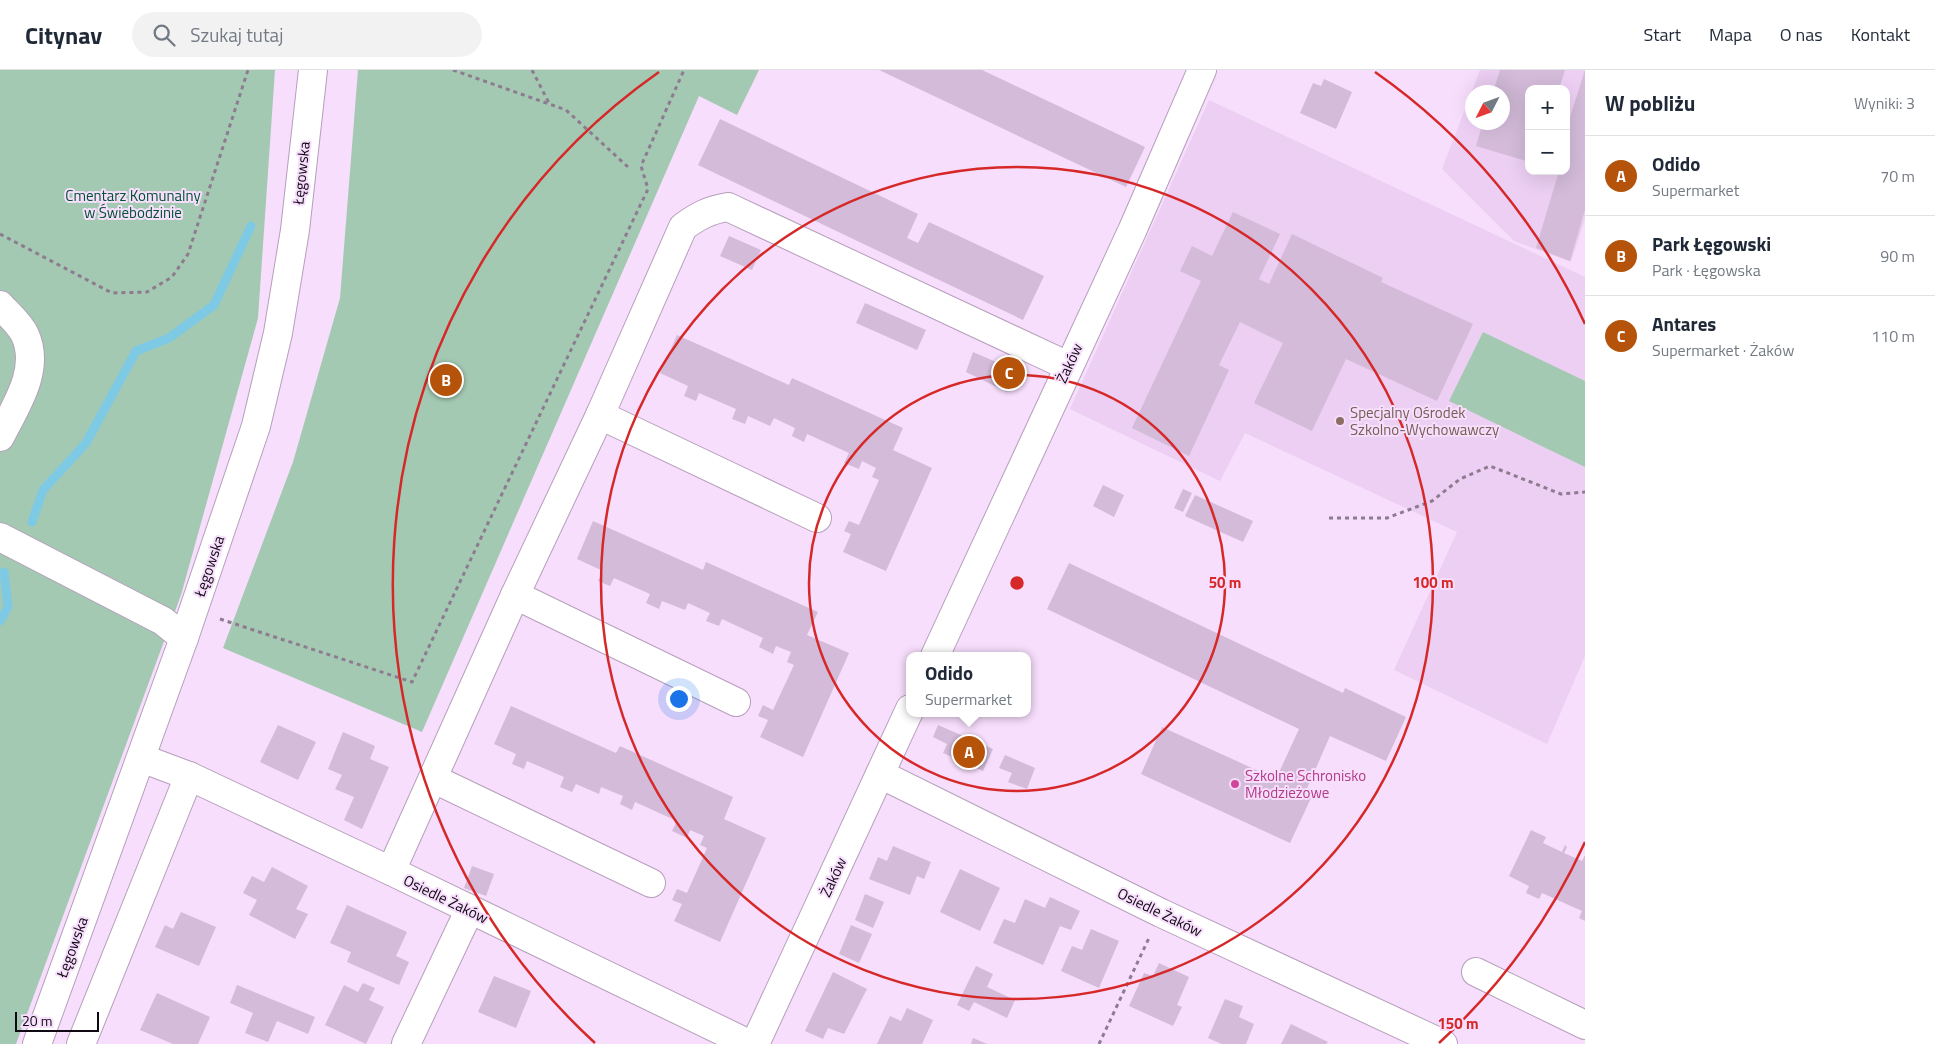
<!DOCTYPE html>
<html lang="pl">
<meta charset="utf-8">
<style>
:root{--surface:#fff;--page:#f2f2f3;--text:#1f2937;--muted:#747a83;--line:#e0e1e3;--accent:#b45309}
body{margin:0;font-family:"Titillium Web",sans-serif;background:var(--page);color:var(--text)}
.controls{position:absolute;right:15px;top:15px;display:grid;overflow:hidden;border-radius:10px;box-shadow:0 5px 20px #0002}
.controls button{width:45px;height:45px;display:grid;place-items:center;padding:0;border:0;border-bottom:1px solid var(--line);background:var(--surface);color:var(--text);font:25px sans-serif}
.compass{position:absolute;left:1465px;top:15px;width:45px;height:45px;border-radius:50%;background:var(--surface);box-shadow:0 5px 20px #0002;rotate:228deg}
.scale{position:absolute;left:15px;bottom:12px;width:84px;box-sizing:border-box;padding-left:5px;border:2px solid #100812;border-top:0;font-size:14px;line-height:18px;white-space:nowrap;color:#100812;-webkit-text-stroke:4px #f7defc;paint-order:stroke}
.you{position:absolute;left:678px;top:628px;width:18px;height:18px;margin:-12px;border:4px solid #fff;border-radius:50%;background:#1a73e8;box-shadow:0 0 0 8px #1a73e833}
.badge{display:grid;place-items:center;width:32px;height:32px;border-radius:50%;background:var(--accent);color:#fff;font-size:16px;font-weight:700}
.pin{position:absolute;translate:-50% -50%;border:2px solid #fff;box-shadow:0 1px 5px #0006}
.popup{position:absolute;left:906px;top:582px;width:125px;height:65px;box-sizing:border-box;display:grid;place-content:center;border-radius:10px;background:var(--surface);filter:drop-shadow(0 1px 4px #0005);font-size:16px;white-space:nowrap;color:var(--muted)}
.popup b{font-size:19px;color:var(--text)}
.popup::after{content:'';position:absolute;left:50%;top:100%;margin-left:-10px;border:10px solid transparent;border-top-color:var(--surface)}
.list{margin:0;padding:0;list-style:none}
h2{display:flex;justify-content:space-between;align-items:center;height:65px;margin:0;padding:0 20px;font-size:21px}
h2 small{font-size:16px;font-weight:400;color:var(--muted)}
.list li{display:grid;grid-template-columns:32px 1fr auto;gap:15px;align-items:center;box-sizing:border-box;height:80px;padding:0 20px;border-top:1px solid var(--line)}
.list b{display:block;font-size:19px;white-space:nowrap}
.list p{margin:0;font-size:16px;white-space:nowrap;color:var(--muted)}
.list em{font-size:16px;font-style:normal;color:var(--muted)}
.icon{flex:none;width:28px;height:28px;fill:none;stroke:currentColor;stroke-width:2;stroke-linecap:round;stroke-linejoin:round}
.map{position:relative;flex:none;width:1585px;height:974px;overflow:hidden}
header{display:flex;align-items:center;gap:30px;box-sizing:border-box;height:70px;padding:0 25px;background:var(--surface);border-bottom:1px solid var(--line)}
header strong{font-size:24px}
nav{display:flex;gap:28px;margin-inline-start:auto;font-size:18px}
.search{width:350px;height:45px;background:var(--page);display:flex;align-items:center;gap:12px;box-sizing:border-box;padding:0 18px;border-radius:28px;color:var(--muted);font-size:19px}
main{display:flex}
aside{flex:1;background:var(--surface)}
.map>svg:first-child{display:block}
.built{fill:#eccff3;fill-rule:evenodd}
.green{fill:#a4c9b2}
.lines{fill:none;stroke-linecap:round;stroke-linejoin:round}
.stream{stroke:#7ecae4;stroke-width:9}
.building{fill:#d3bbd9}
.minor-casing{stroke:#b69fbb;stroke-width:30}
.path{stroke:#8d7b90;stroke-width:3;stroke-dasharray:4 4;stroke-linecap:butt}
.minor{stroke:#fff;stroke-width:28}
.ring{fill:none;stroke:#d62828;stroke-width:2.5}
.education-dot{fill:#8d6e63;stroke:#f7defc;stroke-width:2}
.hotel-dot{fill:#d1479c;stroke:#f7defc;stroke-width:2}
.labels{text-anchor:middle;dominant-baseline:central;stroke-width:4;stroke-linejoin:round;paint-order:stroke}
.street-label{font-size:15px;fill:#100812;stroke:#f7defc}
.park-label{font-size:15px;fill:#005231;stroke:#f7defc}
.education-label{font-size:15px;fill:#785e54;stroke:#f7defc;text-anchor:start}
.hotel-label{font-size:15px;fill:#b23c85;stroke:#f7defc;text-anchor:start}
.centre{fill:#d62828;stroke:#f7defc;stroke-width:2.5}
.ring-label{font-size:15px;text-anchor:middle;font-weight:bold;fill:#d62828;stroke:#f7defc;stroke-width:4;stroke-linejoin:round;paint-order:stroke}
</style>
<header>
<strong>Citynav</strong>
<div class="search"><svg class="icon" aria-label="search" viewBox="0 0 24 24"><circle cx="10" cy="10" r="6"/><path d="M15 15l6 6"/></svg>Szukaj tutaj</div>
<nav><a>Start</a><a>Mapa</a><a>O nas</a><a>Kontakt</a></nav>
</header>
<main>
<div class="map">
<svg width="1585" height="974" viewBox="0 0 1585 974">
<rect width="100%" height="100%" fill="#f7defc"/>
<g class="built">
<path d="M1480 0H1585V149L1571 192 1514 171 1442 99ZM1529 19H1566V101H1529ZM1472 22H1502V52H1472Z"/>
<polygon points="1209,30 1585,207 1585,586 1547,674 1394,600 1457,462 1245,363 1220,411 1070,339"/>
</g>
<g class="green">
<polygon points="0,0 275,0 258,248 181,525 16,974 0,974"/>
<polygon points="358,0 759,0 737,45 699,26 422,662 223,578 293,392 340,228"/>
<polygon points="1483,262 1585,311 1585,397 1449,331"/>
</g>
<g class="lines">
<g class="stream">
<polyline points="32,452 43,420 86,373 136,281 169,268 214,235 251,156"/>
<polyline points="0,551 8,537 4,502"/>
</g>
</g>
<g class="building">
<polygon points="879,0 982,0 1145,77 1126,117"/>
<polygon points="1500,0 1565,0 1559,19 1529,19 1529,92 1476,76 1483,52 1502,52 1502,22 1493,22"/>
<polygon points="1585,0 1585,140 1570,191 1536,178 1559,101 1566,101 1566,75 1569,66 1566,65 1566,60"/>
<polygon points="1324,9 1352,22 1336,59 1300,43 1313,13 1321,16"/>
<polygon points="720,49 918,144 907,168 918,173 929,152 1044,206 1023,250 698,95"/>
<polygon points="1233,142 1280,164 1259,209 1269,214 1292,164 1383,208 1381,212 1473,254 1437,331 1346,289 1312,361 1254,333 1283,273 1240,252 1219,295 1229,300 1189,386 1132,358 1201,211 1180,201 1192,176 1212,186"/>
<polygon points="729,166 761,180 752,200 720,186"/>
<polygon points="865,233 926,260 917,280 856,253"/>
<polygon points="677,265 789,315 792,308 903,358 893,380 932,398 886,501 843,482 851,464 844,461 849,451 859,455 879,410 872,407 876,398 862,391 859,399 844,393 849,383 807,364 804,372 792,366 795,358 774,348 770,356 748,346 745,354 732,349 736,339 699,323 696,331 684,326 688,316 660,303"/>
<polygon points="973,282 1017,301 1007,322 966,302"/>
<polygon points="1103,415 1124,425 1114,447 1093,436"/>
<polygon points="1183,419 1192,423 1183,442 1174,438"/>
<polygon points="1195,425 1253,451 1243,472 1185,446"/>
<polygon points="593,451 703,500 706,492 818,542 807,565 849,583 803,687 760,667 768,650 758,646 763,635 773,640 794,595 787,592 791,582 776,576 773,584 759,577 763,568 722,549 719,556 706,551 710,543 688,533 685,540 662,531 659,539 646,533 650,524 614,508 610,516 598,511 603,501 577,489"/>
<polygon points="1069,493 1343,623 1345,618 1406,647 1386,691 1330,666 1305,723 1312,726 1290,773 1141,704 1162,657 1276,709 1299,659 1047,539"/>
<polygon points="511,636 616,683 620,676 733,727 724,749 766,768 720,872 674,851 682,834 672,830 677,819 687,823 707,778 700,775 704,766 690,760 687,768 672,761 677,751 635,732 632,740 620,734 623,726 601,717 599,724 576,714 572,722 560,717 564,707 527,691 524,699 512,694 516,684 494,674"/>
<polygon points="278,655 316,672 298,710 260,692"/>
<polygon points="938,655 993,679 983,701 943,683 947,674 933,667"/>
<polygon points="343,662 375,676 370,689 389,697 362,759 344,750 354,727 335,719 342,705 328,699"/>
<polygon points="1005,685 1035,698 1027,719 1008,712 1012,703 999,698"/>
<polygon points="1531,760 1546,767 1543,773 1562,782 1565,775 1567,777 1564,783 1582,791 1585,785 1585,851 1579,848 1582,841 1542,823 1539,829 1526,823 1529,816 1509,806"/>
<polygon points="893,776 931,792 924,809 917,806 910,825 869,809 878,787 887,791"/>
<polygon points="472,796 494,804 486,826 464,818"/>
<polygon points="272,797 308,816 296,839 308,844 295,869 249,845 257,830 243,823 252,806 264,812"/>
<polygon points="960,799 1000,818 980,861 940,842"/>
<polygon points="865,824 884,832 873,858 855,850"/>
<polygon points="1050,827 1080,841 1071,860 1060,856 1043,895 993,873 1004,849 1015,853 1025,829 1045,838"/>
<polygon points="347,835 407,862 396,886 409,892 399,915 347,892 351,882 330,873"/>
<polygon points="181,842 216,857 199,896 155,877 165,855 173,859"/>
<polygon points="851,855 872,864 859,893 839,884"/>
<polygon points="1091,859 1119,871 1099,918 1061,901 1072,876 1082,880"/>
<polygon points="1159,893 1189,907 1177,935 1182,937 1173,956 1129,936 1144,903 1153,906"/>
<polygon points="976,896 993,904 987,917 1015,930 1007,948 974,932 969,941 957,935"/>
<polygon points="833,902 867,919 844,964 828,958 823,969 805,961"/>
<polygon points="494,906 531,921 516,958 478,942"/>
<polygon points="363,913 375,918 369,930 384,937 366,974 325,955 344,915 358,922"/>
<polygon points="237,915 315,947 308,964 277,951 268,972 245,963 253,943 230,933"/>
<polygon points="157,923 210,947 198,974 173,974 140,960"/>
<polygon points="1225,929 1243,936 1239,947 1254,954 1246,974 1222,974 1208,968"/>
<polygon points="907,938 933,950 922,974 877,974 890,946 901,951"/>
<polygon points="1291,954 1328,972 1326,974 1281,974"/>
<polygon points="973,968 987,974 971,974"/>
</g>
<g class="lines">
<g class="minor-casing">
<g id="minor">
<path d="M0 235C8 244 20 254 25 265 41 300 15 337 0 367"/>
<polyline points="600,345 817,448"/>
<polyline points="0,467 163,551 184,568"/>
<polyline points="515,525 736,632"/>
<polyline points="935,586 1132,161 1202,0"/>
<polyline points="141,688 189,706 391,801 749,974"/>
<polyline points="880,704 1161,843 1443,974"/>
<polyline points="434,709 651,813"/>
<path d="M391 801 515 525 600 345 683 157C698 146 709 140 728 137L1068 296"/>
<polyline points="1476,902 1585,955"/>
<polyline points="37,974 184,568 256,356 278,263 295,160 313,0"/>
<polyline points="81,974 189,706"/>
<polyline points="406,974 469,841"/>
<polyline points="755,974 910,639"/>
</g>
</g>
<g class="path">
<polyline points="453,0 566,40 628,97"/>
<polyline points="532,0 549,33"/>
<polyline points="0,164 112,223 147,222 172,207 188,184 248,0"/>
<polyline points="1329,448 1387,448 1432,431 1460,409 1490,396 1561,424 1585,422"/>
<polyline points="220,549 412,612 648,119 641,96 684,0"/>
<polyline points="1099,974 1149,868"/>
</g>
<use href="#minor" class="minor"/>
</g>
<g class="ring">
<circle cx="1017" cy="513" r="208"/>
<circle cx="1017" cy="513" r="416"/>
<path d="M1585 772A624 624 0 0 1 1439 973M595 973A624 624 0 0 1 659 2M1375 2A624 624 0 0 1 1585 254"/>
</g>
<circle class="education-dot" cx="1340" cy="351" r="5"/>
<circle class="hotel-dot" cx="1235" cy="714" r="5"/>
<g class="labels">
<g class="street-label">
<text transform="translate(301 103) rotate(-84)">Łęgowska</text>
<text transform="translate(1069 293) rotate(-65)">Żaków</text>
<text transform="translate(209 496) rotate(-71)">Łęgowska</text>
<text transform="translate(833 807) rotate(-65)">Żaków</text>
<text transform="translate(446 829) rotate(26)">Osiedle Żaków</text>
<text transform="translate(1160 842) rotate(26)">Osiedle Żaków</text>
<text transform="translate(72 877) rotate(-70)">Łęgowska</text>
</g>
<g class="park-label">
<text x="133" y="125">Cmentarz Komunalny<tspan x="133" dy="17">w Świebodzinie</tspan></text>
</g>
<g class="education-label">
<text x="1350" y="342">Specjalny Ośrodek<tspan x="1350" dy="17">Szkolno-Wychowawczy</tspan></text>
</g>
<g class="hotel-label">
<text x="1245" y="705">Szkolne Schronisko<tspan x="1245" dy="17">Młodzieżowe</tspan></text>
</g>
</g>
<circle cx="1017" cy="513" r="8" class="centre"/>
<g class="ring-label">
<text x="1225" y="518">50 m</text>
<text x="1433" y="518">100 m</text>
<text x="1458" y="959">150 m</text>
</g>
</svg>
<div class="controls">
<button>+</button>
<button>−</button>
</div>
<svg class="compass" viewBox="-18 -18 36 36"><path d="M0-13l5 13h-10z" fill="#e53935"/><path d="M0 13l5-13h-10z" fill="#747a83"/></svg>
<div class="scale">20 m</div>
<div class="you"></div>
<div class="pin badge" style="left:969px;top:682px">A</div>
<div class="popup"><b>Odido</b>Supermarket</div>
<div class="pin badge" style="left:446px;top:310px">B</div>
<div class="pin badge" style="left:1009px;top:303px">C</div>
</div>
<aside>
<h2>W pobliżu<small>Wyniki: 3</small></h2>
<ul class="list">
<li><span class="badge">A</span><div><b>Odido</b><p>Supermarket</p></div><em>70 m</em></li>
<li><span class="badge">B</span><div><b>Park Łęgowski</b><p>Park · Łęgowska</p></div><em>90 m</em></li>
<li><span class="badge">C</span><div><b>Antares</b><p>Supermarket · Żaków</p></div><em>110 m</em></li>
</ul>
</aside>
</main>
